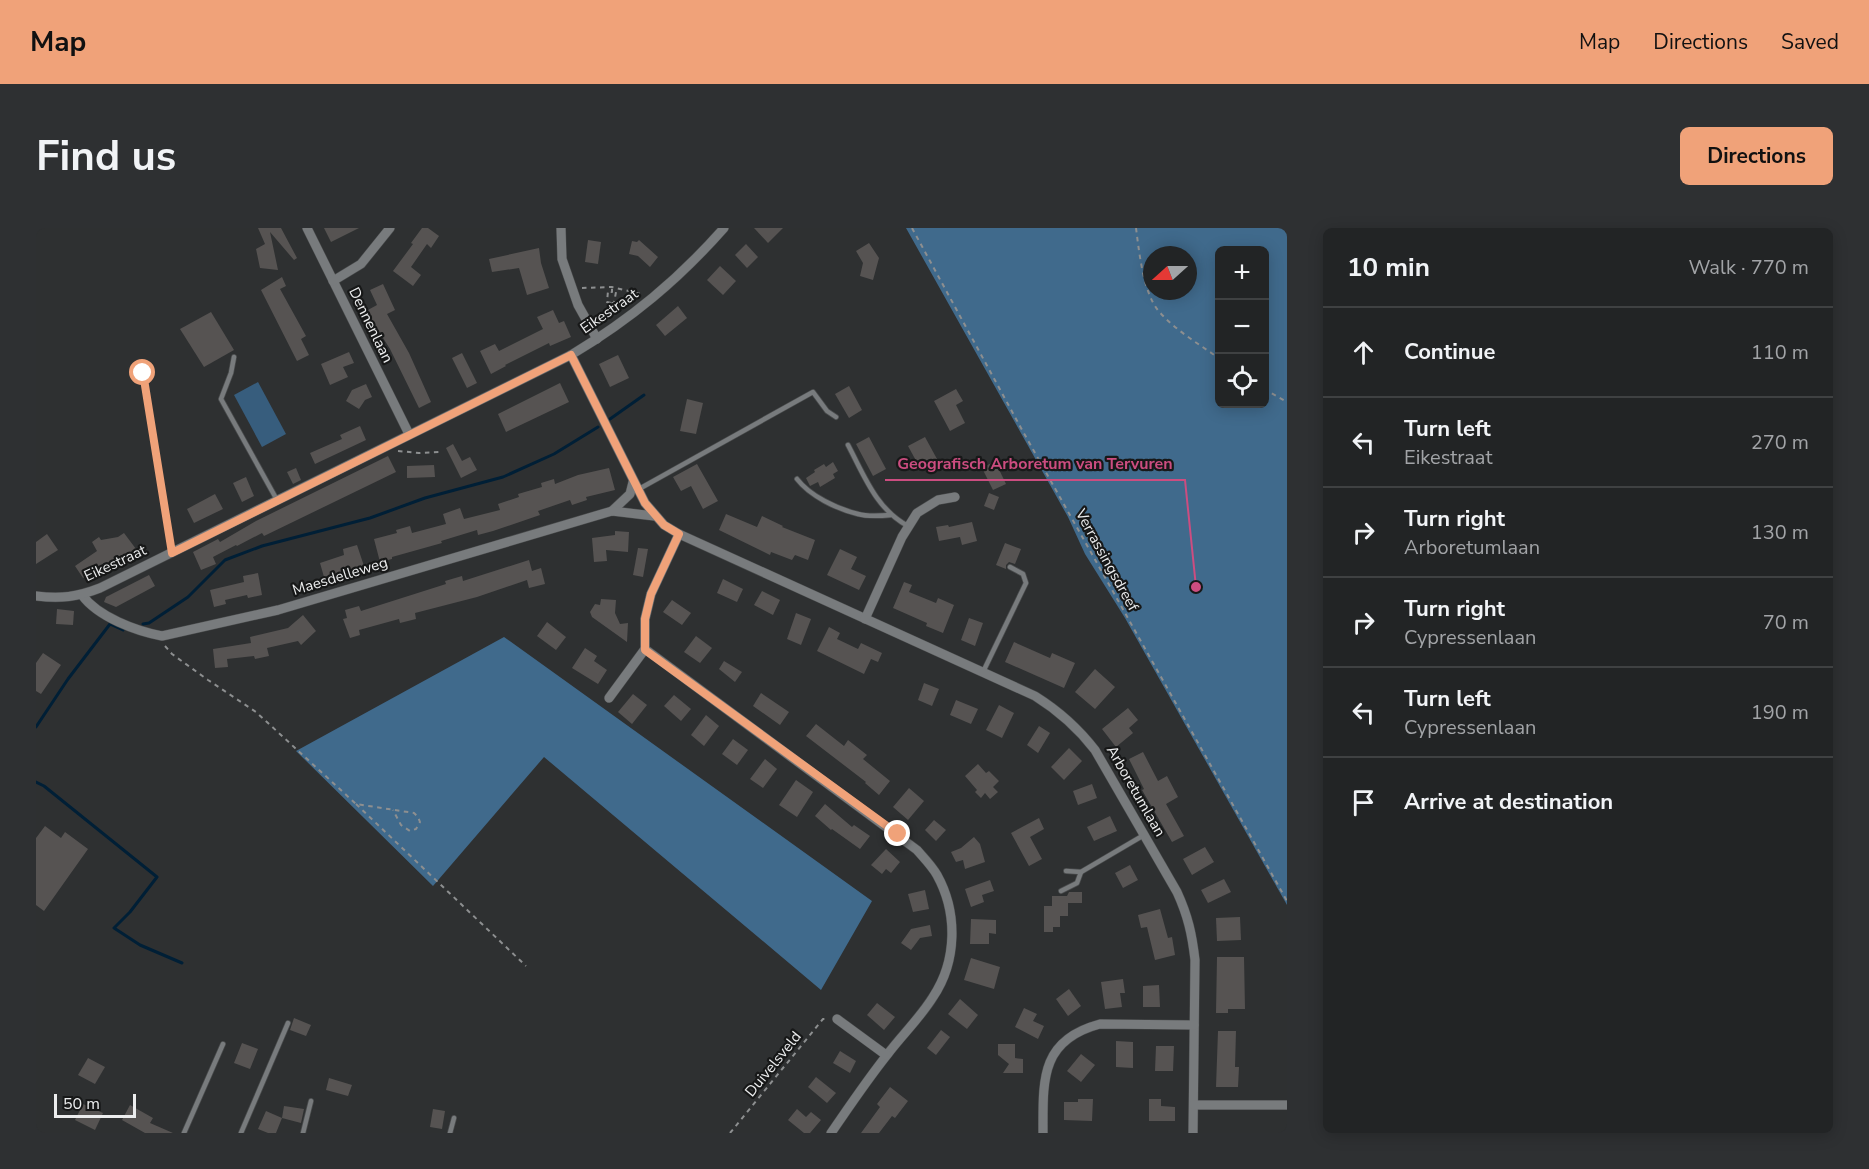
<!DOCTYPE html>
<meta charset="utf-8">
<style>
:root{--surface:#222425;--page:#2e3032;--text:#f1f3f6;--muted:#a2a4a7;--line:#3f4142;--accent:#f0a279}
body{margin:0;font-family:"Nunito Sans",sans-serif;background:var(--page);color:var(--text)}
.controls{position:absolute;right:18px;top:18px;display:grid;overflow:hidden;border-radius:9px;box-shadow:0 3px 15px #0003}
.controls button{width:54px;height:54px;display:grid;place-items:center;padding:0;border:0;border-bottom:2px solid var(--line);background:var(--surface);color:var(--text);font:30px sans-serif}
.compass{position:absolute;left:1107px;top:18px;width:54px;height:54px;border-radius:50%;background:var(--surface);box-shadow:0 3px 15px #0003;rotate:249deg}
.scale{position:absolute;left:18px;bottom:15px;width:82px;box-sizing:border-box;padding-left:6px;border:3px solid #ecedee;border-top:0;font-size:16px;line-height:21px;white-space:nowrap;color:#ecedee;-webkit-text-stroke:4px #171818;paint-order:stroke}
.stop{position:absolute;width:18px;height:18px;margin:-14px;border:4px solid #f0a279;border-radius:50%;background:#fff}
.stop.end{background:#f0a279;border-color:#fff;box-shadow:0 2px 6px #0008}
.list{margin:0;padding:0;list-style:none}
h2{display:flex;justify-content:space-between;align-items:center;height:78px;margin:0;padding:0 24px;font-size:26px}
h2 small{font-size:20px;font-weight:400;color:var(--muted)}
.list li{display:grid;grid-template-columns:39px 1fr auto;gap:18px;align-items:center;box-sizing:border-box;height:90px;padding:0 24px;border-top:2px solid var(--line)}
.list b{display:block;font-size:22px;white-space:nowrap}
.list p{margin:0;font-size:20px;white-space:nowrap;color:var(--muted)}
.list em{font-size:20px;font-style:normal;color:var(--muted)}
.icon{flex:none;width:33px;height:33px;fill:none;stroke:currentColor;stroke-width:2;stroke-linecap:round;stroke-linejoin:round}
.map{position:relative;flex:none;width:1251px;height:905px;overflow:hidden;border-radius:9px}
header{display:flex;align-items:center;gap:36px;box-sizing:border-box;height:84px;padding:0 30px;background:var(--accent);color:#111}
header strong{font-size:28px}
nav{display:flex;gap:33px;margin-inline-start:auto;font-size:21px}
.intro{display:flex;align-items:center;justify-content:space-between;box-sizing:border-box;height:144px;padding:0 36px}
h1{margin:0;font-size:42px}
.button{padding:15px 27px;border-radius:9px;background:var(--accent);color:#111;font-size:21px;font-weight:700}
main{display:flex;gap:36px;padding:0 36px}
aside{flex:1;background:var(--surface);border-radius:9px;box-shadow:0 3px 15px #0003}
.map>svg:first-child{display:block}
.green{fill:#375d7d}
.forest{fill:#406a8c;fill-rule:evenodd}
.lines{fill:none;stroke-linecap:round;stroke-linejoin:round}
.stream{stroke:#001f36;stroke-width:3}
.building{fill:#565352}
.lane-casing{stroke:#494b4c;stroke-width:6}
.street-casing{stroke:#494b4c;stroke-width:10}
.path{stroke:#8d8f90;stroke-width:2;stroke-dasharray:4.5 4.5;stroke-linecap:butt}
.lane{stroke:#787b7d;stroke-width:4.5}
.street{stroke:#787b7d;stroke-width:9}
.route{stroke:#f0a279;stroke-width:8}
.labels{text-anchor:middle;dominant-baseline:central;stroke-width:4.5;stroke-linejoin:round;paint-order:stroke}
.street-label{font-size:15px;fill:#ecedee;stroke:#171818}
.leader{fill:none;stroke:#cc4d80;stroke-width:2}
.callout-dot{fill:#cc4d80;stroke:#171818;stroke-width:2}
.callout-label{font-size:16px;text-anchor:middle;font-weight:bold;fill:#cc4d80;stroke:#171818;stroke-width:4.5;stroke-linejoin:round;paint-order:stroke}
</style>
<header>
<strong>Map</strong>
<nav><a>Map</a><a>Directions</a><a>Saved</a></nav>
</header>
<div class="intro"><h1>Find us</h1><a class="button">Directions</a></div>
<main>
<div class="map">
<svg width="1251" height="905" viewBox="0 0 1251 905">
<rect width="100%" height="100%" fill="#2e3031"/>
<polygon class="green" points="222,154 250,206 226,219 198,167"/>
<g class="forest">
<path d="M870 0H1251V677L1089 390 1049 326 1032 289ZM1184 22H1228V176H1184ZM1116 27H1152V63H1116Z"/>
<polygon points="468,409 836,673 785,762 508,529 397,658 260,523"/>
</g>
<g class="lines">
<g class="stream">
<polyline points="574,191 608,167"/>
<polyline points="107,396 113,395 152,369 189,332 226,318 334,290 389,270 467,249 518,226 562,199"/>
<polyline points="0,499 32,451 74,396 87,402"/>
<polyline points="0,554 8,558 121,649 94,684 78,700 104,717 146,735"/>
</g>
</g>
<g class="building">
<polygon points="222,0 245,0 261,30 258,32 234,4 242,42 224,40 220,21 229,16"/>
<polygon points="288,0 323,0 295,14"/>
<polygon points="386,0 392,0 403,8 395,20 391,16 375,39 385,47 377,58 357,43 377,16 375,15"/>
<polygon points="718,0 747,0 732,15"/>
<polygon points="552,12 565,14 562,36 549,34"/>
<polygon points="603,12 622,29 614,39 602,28 593,26 596,13 601,14"/>
<polygon points="833,15 843,30 837,52 824,48 827,35 820,23"/>
<polygon points="710,16 722,29 711,40 699,27"/>
<polygon points="503,20 505,35 513,60 491,67 483,40 456,44 453,31"/>
<polygon points="684,38 700,53 687,67 671,52"/>
<polygon points="246,49 250,58 244,61 270,108 265,111 273,127 261,133 225,62"/>
<polygon points="347,56 359,82 351,86 373,125 395,174 383,180 354,121 330,83 341,77 334,62"/>
<polygon points="642,78 651,90 629,108 620,97"/>
<polygon points="517,82 523,95 528,93 535,109 514,118 513,115 469,137 470,138 455,146 444,123 459,116 463,123 507,101 501,89"/>
<polygon points="175,84 198,122 168,139 144,101"/>
<polygon points="313,124 318,135 307,139 312,149 294,157 285,136"/>
<polygon points="426,125 441,155 431,160 416,130"/>
<polygon points="582,127 593,150 574,159 563,136"/>
<polygon points="524,155 533,174 470,204 462,186"/>
<polygon points="330,156 336,169 329,172 323,181 310,173 316,162"/>
<polygon points="813,158 826,182 813,190 799,166"/>
<polygon points="920,161 927,173 920,177 929,195 914,203 898,173"/>
<polygon points="651,171 667,175 660,206 644,203"/>
<polygon points="324,198 330,212 279,236 274,225 306,211 304,207"/>
<polygon points="833,209 850,241 837,248 820,216"/>
<polygon points="889,209 901,231 884,240 872,218"/>
<polygon points="417,216 426,233 434,229 441,242 425,250 410,220"/>
<polygon points="352,228 360,244 228,308 226,305 201,318 200,317 177,329 180,336 165,342 157,324 182,311 184,314 220,293"/>
<polygon points="959,233 970,256 957,262 946,240"/>
<polygon points="797,234 802,243 797,246 799,250 784,259 782,254 774,258 770,250 779,244 778,242 788,236 790,239"/>
<polygon points="661,236 682,273 667,281 655,258 645,263 637,249"/>
<polygon points="398,237 399,249 371,250 371,238"/>
<polygon points="260,240 265,252 257,256 251,244"/>
<polygon points="573,240 579,262 550,269 551,272 536,277 534,272 502,283 504,287 457,303 442,307 441,302 405,313 406,315 356,329 356,331 344,334 338,311 361,305 360,302 374,298 376,305 410,296 407,286 424,280 428,291 464,282 462,276 483,269 482,266 506,259 505,255 518,251 519,256 542,247"/>
<polygon points="210,249 218,268 206,274 197,255"/>
<polygon points="953,265 963,269 958,282 948,278"/>
<polygon points="179,266 187,281 158,295 151,281"/>
<polygon points="690,286 721,299 726,288 747,298 746,299 779,312 772,332 759,327 756,332 735,324 734,327 683,302"/>
<polygon points="936,294 941,313 926,317 924,309 903,313 900,299 912,297 913,299"/>
<polygon points="579,303 593,304 592,324 570,322 571,333 558,334 556,310 579,307"/>
<polygon points="88,305 100,321 73,338 71,334 68,335 47,350 39,338 61,323 56,314 63,309 65,312 82,309"/>
<polygon points="11,306 22,322 0,336 0,314"/>
<polygon points="969,315 985,321 979,336 973,334 970,337 970,341 960,337"/>
<polygon points="321,317 328,338 288,349 284,335 308,327 307,321"/>
<polygon points="602,320 612,321 607,349 597,347"/>
<polygon points="804,321 821,329 815,341 830,348 823,362 791,347"/>
<polygon points="493,332 496,343 505,340 509,356 493,360 491,352 441,369 379,385 380,391 364,395 363,391 323,402 324,407 314,410 307,391 311,390 309,382 323,378 325,383 410,356 409,353 426,348 427,353"/>
<polygon points="222,345 226,367 212,370 211,367 189,372 190,376 178,379 174,362 208,354 207,348"/>
<polygon points="113,347 119,358 80,379 68,374 70,369"/>
<polygon points="687,351 707,361 701,374 681,365"/>
<polygon points="868,354 876,357 873,364 900,375 902,370 918,377 907,405 890,398 891,395 857,380"/>
<polygon points="726,363 744,372 737,387 718,377"/>
<polygon points="565,371 580,372 579,385 584,396 592,395 591,414 556,389 554,384 559,376 564,377"/>
<polygon points="636,372 655,385 646,397 627,384"/>
<polygon points="21,381 38,383 37,397 20,396"/>
<polygon points="760,385 775,391 765,417 751,411"/>
<polygon points="267,387 280,403 265,417 262,413 231,420 233,428 219,431 218,428 191,431 192,439 179,440 177,421 215,415 214,409 252,400"/>
<polygon points="933,390 947,395 939,418 925,412"/>
<polygon points="511,394 530,409 520,422 501,408"/>
<polygon points="793,399 804,405 801,411 822,421 825,415 846,425 842,434 835,431 828,446 781,423"/>
<polygon points="660,408 676,420 664,435 648,424"/>
<polygon points="978,414 1014,430 1016,425 1039,435 1028,460 969,434"/>
<polygon points="549,420 561,428 558,433 571,442 562,456 536,440"/>
<polygon points="7,425 25,437 5,466 0,463 0,435"/>
<polygon points="688,433 706,444 699,454 683,441"/>
<polygon points="1059,441 1079,459 1059,481 1039,464"/>
<polygon points="888,455 903,461 896,478 882,472"/>
<polygon points="725,465 753,484 744,497 717,478"/>
<polygon points="597,466 611,477 596,496 582,484"/>
<polygon points="638,467 655,481 645,493 628,478"/>
<polygon points="920,472 942,481 935,496 914,487"/>
<polygon points="963,477 978,485 966,510 950,502"/>
<polygon points="1092,480 1102,492 1093,500 1097,505 1080,519 1066,501"/>
<polygon points="670,487 683,498 668,518 655,507"/>
<polygon points="780,496 808,518 812,512 831,527 827,531 854,553 843,567 829,555 830,554 770,508"/>
<polygon points="1003,498 1014,505 1002,525 991,517"/>
<polygon points="697,511 712,522 701,537 686,526"/>
<polygon points="1033,520 1046,533 1028,552 1015,539"/>
<polygon points="1107,524 1122,553 1131,548 1142,569 1130,576 1148,608 1136,614 1106,562 1108,561 1093,531"/>
<polygon points="729,531 741,541 727,560 714,551"/>
<polygon points="942,536 950,545 953,543 963,553 957,559 962,564 954,571 949,565 945,570 939,564 941,562 929,548"/>
<polygon points="760,552 777,564 761,589 743,577"/>
<polygon points="1056,556 1061,570 1042,577 1037,563"/>
<polygon points="873,560 888,573 872,592 857,579"/>
<polygon points="789,576 816,599 818,597 834,608 824,621 796,601 795,602 779,588"/>
<polygon points="1074,588 1081,603 1058,613 1051,599"/>
<polygon points="1003,590 1008,601 994,609 1006,631 993,638 975,605"/>
<polygon points="898,592 910,602 900,613 889,602"/>
<polygon points="9,598 25,610 29,604 52,621 8,683 0,677 0,610"/>
<polygon points="938,609 944,616 949,634 929,641 927,632 920,634 915,624 925,620"/>
<polygon points="1169,619 1178,634 1156,647 1147,631"/>
<polygon points="850,621 864,634 855,645 850,641 846,646 835,637"/>
<polygon points="1094,637 1102,652 1087,660 1079,645"/>
<polygon points="1188,651 1195,664 1172,675 1165,662"/>
<polygon points="954,652 958,663 946,667 948,674 935,679 929,661"/>
<polygon points="889,662 893,681 877,684 872,666"/>
<polygon points="1033,664 1046,664 1046,675 1032,675 1032,688 1024,688 1024,699 1017,699 1017,704 1008,704 1008,678 1016,678 1016,668 1031,668"/>
<polygon points="1124,681 1132,710 1136,709 1139,727 1119,732 1111,699 1105,700 1102,687"/>
<polygon points="1204,689 1205,712 1181,713 1180,690"/>
<polygon points="935,691 960,692 960,706 953,705 953,716 934,716"/>
<polygon points="894,697 896,708 884,710 875,722 865,715 875,701"/>
<polygon points="1181,729 1208,729 1209,781 1192,781 1192,785 1180,785"/>
<polygon points="935,730 964,739 958,761 928,752"/>
<polygon points="1087,751 1089,765 1084,765 1086,779 1069,781 1065,754"/>
<polygon points="1123,757 1124,779 1107,779 1107,758"/>
<polygon points="1033,761 1045,778 1032,788 1020,771"/>
<polygon points="924,771 942,787 931,801 912,786"/>
<polygon points="841,775 859,789 848,802 831,787"/>
<polygon points="988,780 1001,786 997,793 1008,798 1002,811 979,799"/>
<polygon points="258,790 275,797 270,808 254,802"/>
<polygon points="905,802 914,809 900,827 891,820"/>
<polygon points="1182,803 1200,803 1199,839 1203,839 1202,859 1180,859"/>
<polygon points="1080,813 1097,814 1097,840 1080,839"/>
<polygon points="206,815 222,821 214,841 198,835"/>
<polygon points="962,816 979,816 979,830 987,831 987,845 967,845 973,836 962,827"/>
<polygon points="1120,818 1138,818 1137,843 1119,843"/>
<polygon points="804,823 820,833 814,845 797,835"/>
<polygon points="1045,826 1059,837 1045,854 1031,843"/>
<polygon points="52,830 69,839 59,856 42,847"/>
<polygon points="780,849 800,865 791,875 772,859"/>
<polygon points="293,850 316,857 312,868 290,862"/>
<polygon points="854,859 872,873 859,890 856,888 843,905 825,905 844,879 841,876"/>
<polygon points="1042,871 1057,871 1056,893 1028,892 1028,874 1042,874"/>
<polygon points="1113,871 1125,871 1125,878 1139,879 1139,893 1113,893"/>
<polygon points="47,876 67,885 59,902 39,892"/>
<polygon points="94,877 117,890 114,895 137,905 109,905 86,892"/>
<polygon points="248,878 268,881 265,895 246,890 240,905 232,905 222,901 230,883 246,890"/>
<polygon points="397,881 409,883 406,901 394,899"/>
<polygon points="761,881 770,889 775,884 785,892 774,905 768,905 752,892"/>
</g>
<g class="lines">
<g class="lane-casing">
<g id="lane">
<polyline points="198,129 195,145 185,171 241,272"/>
<path d="M812 217C828 247 840 281 872 298"/>
<path d="M761 251C774 268 801 281 822 286 832 289 844 288 855 287"/>
<polyline points="603,261 777,164 791,183 800,189"/>
<polyline points="947,444 990,355 987,346 974,339"/>
<polyline points="1030,643 1045,644 1108,607"/>
<polyline points="1025,663 1041,655 1045,644"/>
<polyline points="148,905 187,816"/>
<polyline points="205,905 252,795"/>
<polyline points="267,905 275,873"/>
<polyline points="414,905 418,890"/>
</g>
</g>
<g class="street-casing">
<g id="street">
<polyline points="271,0 373,206"/>
<polyline points="525,0 526,31 542,77 561,111"/>
<polyline points="297,53 325,36 354,0"/>
<path d="M535 127 609 275 628 297 643 306 999 468C1023 483 1042 500 1059 522L1141 664C1152 688 1156 706 1159 732L1157 905"/>
<polyline points="576,283 594,266 597,254"/>
<path d="M643 306 615 366 609 391V421L881 622C888 630 896 638 901 647 922 685 921 733 897 769 884 790 866 807 851 827 831 852 813 879 795 905"/>
<path d="M46 367C62 389 100 403 126 408L242 382 576 283 618 288"/>
<path d="M0 368C25 371 41 369 64 360L535 127C595 91 642 52 688 0"/>
<polyline points="829,391 866,309 881,285 902,272 919,269"/>
<polyline points="573,470 609,421"/>
<polyline points="801,791 850,827"/>
<polyline points="1158,877 1251,877"/>
<path d="M1007 905C1007 852 1004 812 1064 796L1158 797"/>
</g>
</g>
<g class="path">
<polyline points="876,0 985,200 1251,673"/>
<path d="M1100 0C1103 23 1107 62 1121 81 1137 101 1163 116 1184 131"/>
<polyline points="546,60 576,59 605,66"/>
<polyline points="575,75 571,74 572,63 576,64 576,59"/>
<polyline points="571,92 575,75 578,75 580,64 576,64"/>
<polyline points="107,145 134,313"/>
<polyline points="1228,161 1251,174"/>
<polyline points="362,223 383,225 404,224"/>
<polyline points="129,418 136,426 172,452 220,484 320,576 378,585 382,589 384,594 380,601 374,603 365,597 357,582"/>
<polyline points="320,576 490,738"/>
<polyline points="694,905 787,791 792,791"/>
</g>
<use href="#lane" class="lane"/>
<use href="#street" class="street"/>
</g>
<g class="lines">
<polyline class="route" points="107,145 136,325 535,127 609,275 628,297 643,306 615,366 609,391 609,422 862,606"/>
</g>
<g class="labels">
<g class="street-label">
<text transform="translate(573 83) rotate(-35)">Eikestraat</text>
<text transform="translate(335 97) rotate(64)">Dennenlaan</text>
<text transform="translate(1071 332) rotate(61)">Verrassingsdreef</text>
<text transform="translate(79 335) rotate(-25)">Eikestraat</text>
<text transform="translate(304 348) rotate(-17)">Maesdelleweg</text>
<text transform="translate(1100 563) rotate(60)">Arboretumlaan</text>
<text transform="translate(737 836) rotate(-51)">Duivelsveld</text>
</g>
</g>
<path class="leader" d="M1160 359L1149 252H849"/>
<circle class="callout-dot" cx="1160" cy="359" r="6"/>
<g class="callout-label">
<text x="999" y="241">Geografisch Arboretum van Tervuren</text>
</g>
</svg>
<div class="controls">
<button>+</button>
<button>−</button>
<button><svg class="icon" aria-label="locate" viewBox="0 0 24 24"><circle cx="12" cy="12" r="6"/><path d="M12 2v4M12 18v4M2 12h4M18 12h4"/></svg></button>
</div>
<svg class="compass" viewBox="-18 -18 36 36"><path d="M0-13l5 13h-10z" fill="#e53935"/><path d="M0 13l5-13h-10z" fill="#a2a4a7"/></svg>
<div class="scale">50 m</div>
<div class="stop" style="left:107px;top:145px"></div>
<div class="stop end" style="left:862px;top:606px"></div>
</div>
<aside>
<h2>10 min<small>Walk · 770 m</small></h2>
<ul class="list">
<li><svg class="icon" aria-label="ahead" viewBox="0 0 24 24"><path d="M12 20V5M6 11l6-6 6 6"/></svg><div><b>Continue</b></div><em>110 m</em></li>
<li><svg class="icon" aria-label="left" viewBox="0 0 24 24"><path d="M17 20v-9H6M10 6l-5 5 5 5"/></svg><div><b>Turn left</b><p>Eikestraat</p></div><em>270 m</em></li>
<li><svg class="icon" aria-label="right" viewBox="0 0 24 24"><path d="M7 20v-9h11M14 6l5 5-5 5"/></svg><div><b>Turn right</b><p>Arboretumlaan</p></div><em>130 m</em></li>
<li><svg class="icon" aria-label="right" viewBox="0 0 24 24"><path d="M7 20v-9h11M14 6l5 5-5 5"/></svg><div><b>Turn right</b><p>Cypressenlaan</p></div><em>70 m</em></li>
<li><svg class="icon" aria-label="left" viewBox="0 0 24 24"><path d="M17 20v-9H6M10 6l-5 5 5 5"/></svg><div><b>Turn left</b><p>Cypressenlaan</p></div><em>190 m</em></li>
<li><svg class="icon" aria-label="arrive" viewBox="0 0 24 24"><path d="M6 21V4h12l-3 4 3 4H6"/></svg><div><b>Arrive at destination</b></div></li>
</ul>
</aside>
</main>
